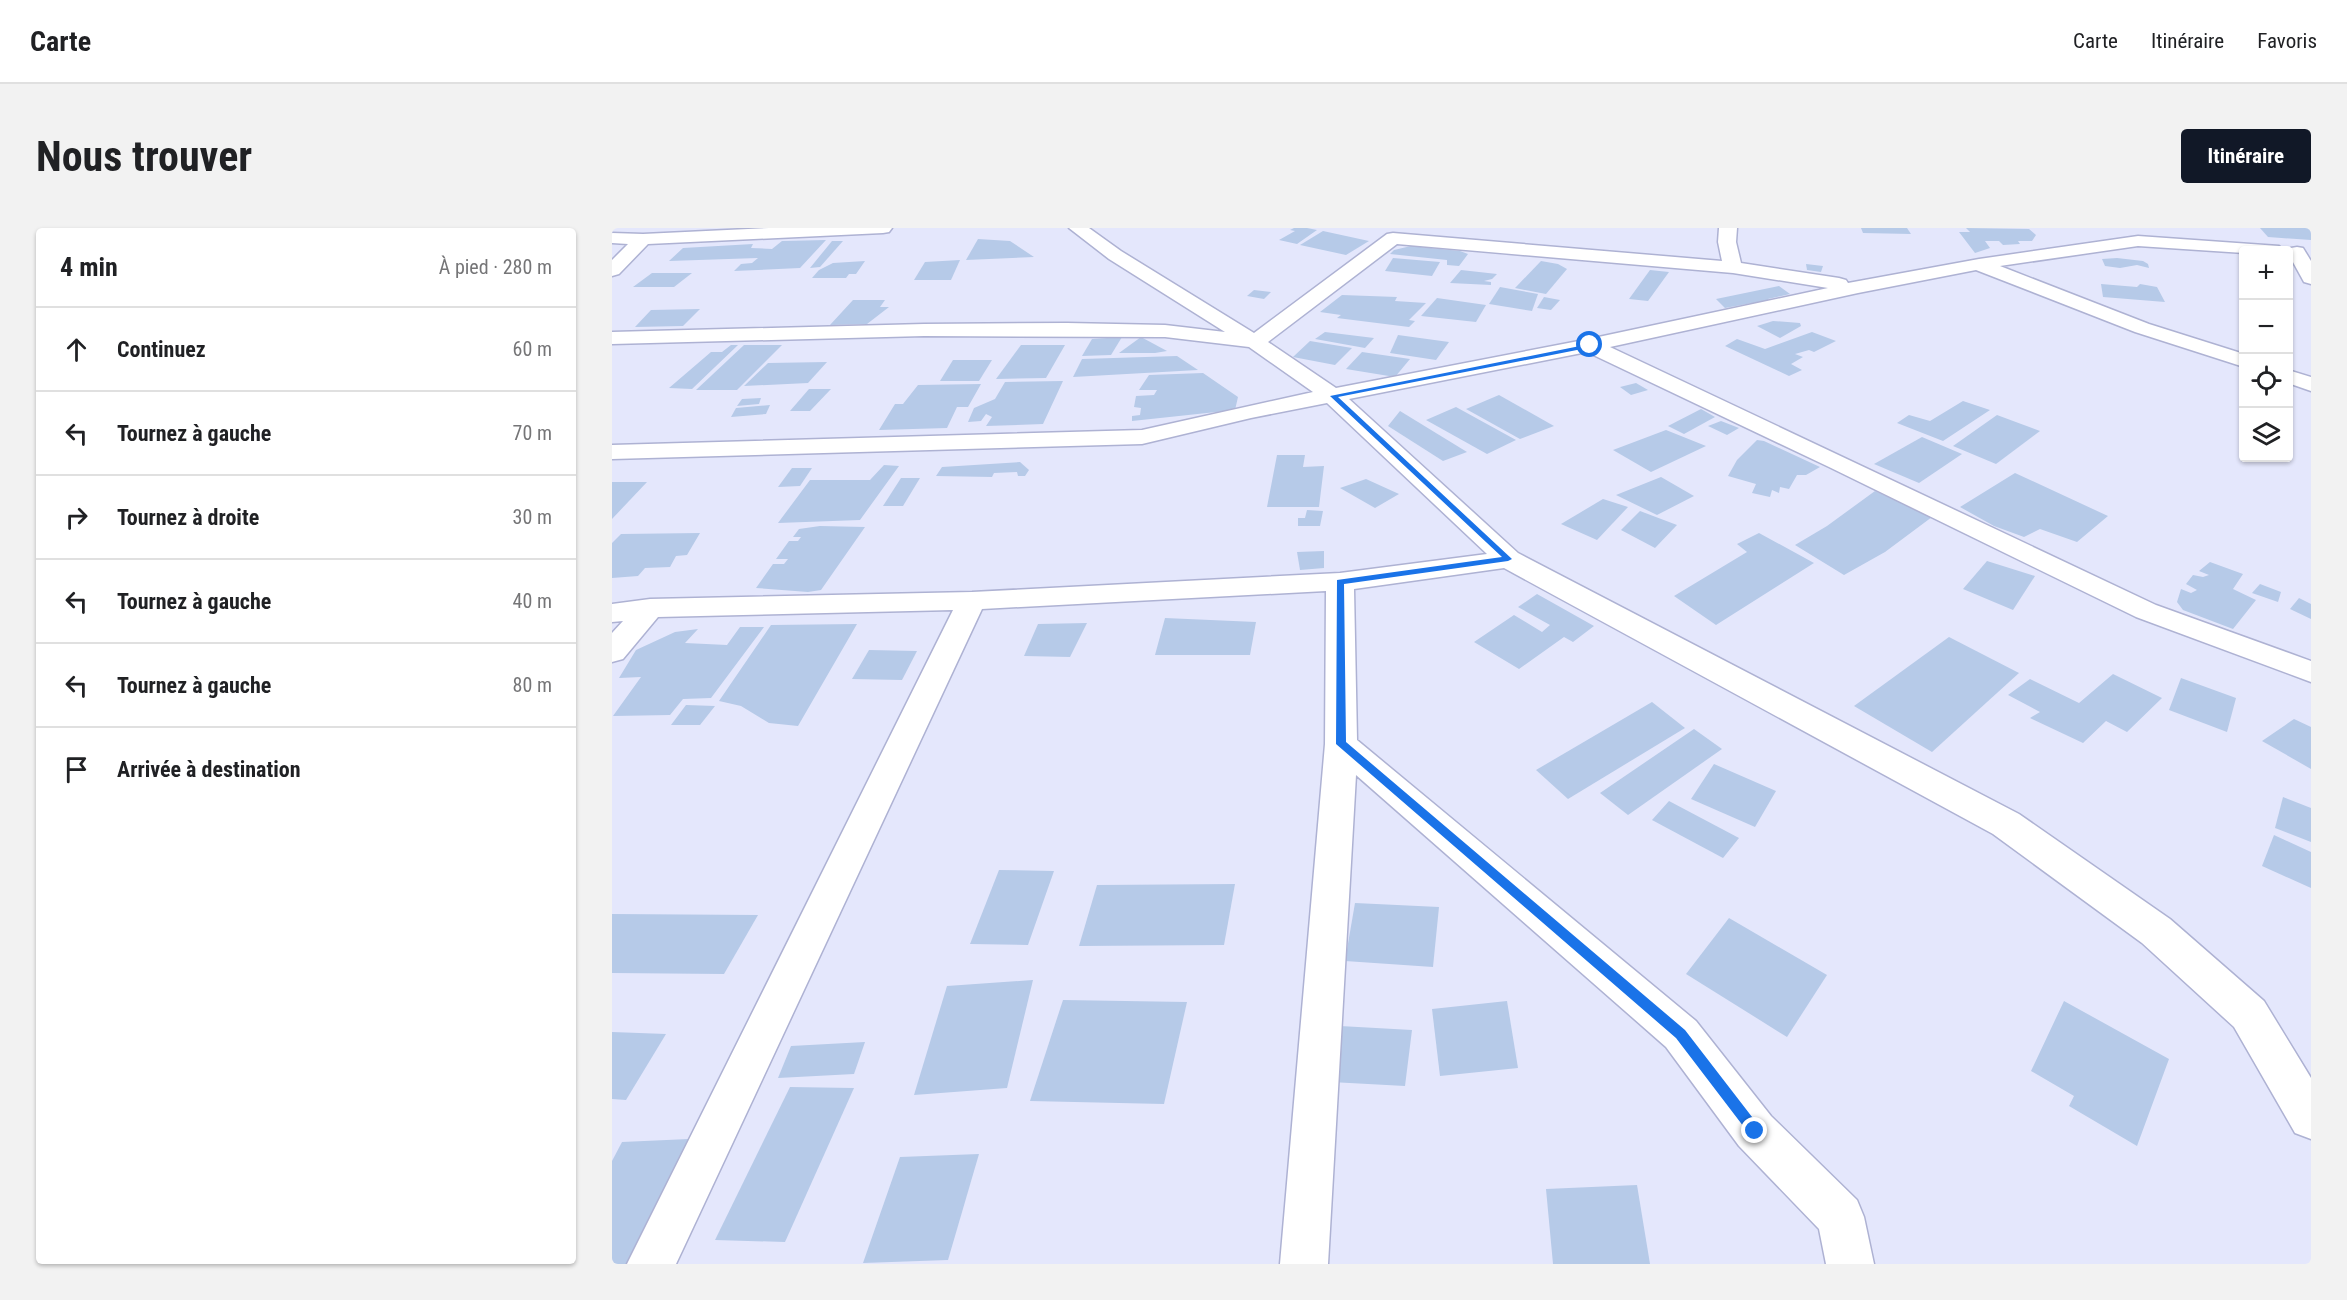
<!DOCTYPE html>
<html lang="fr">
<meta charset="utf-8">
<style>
:root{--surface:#fff;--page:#f2f2f2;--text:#202124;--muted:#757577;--line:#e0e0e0;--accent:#111827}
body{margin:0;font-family:"Roboto Condensed",sans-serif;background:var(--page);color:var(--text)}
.controls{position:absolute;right:18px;top:18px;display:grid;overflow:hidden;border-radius:6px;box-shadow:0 2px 4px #0004}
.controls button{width:54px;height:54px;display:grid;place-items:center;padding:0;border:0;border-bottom:2px solid var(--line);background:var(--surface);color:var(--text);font:30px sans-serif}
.stop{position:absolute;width:18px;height:18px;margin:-14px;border:4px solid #1a73e8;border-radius:50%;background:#fff}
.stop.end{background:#1a73e8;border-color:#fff;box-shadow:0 2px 6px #0008}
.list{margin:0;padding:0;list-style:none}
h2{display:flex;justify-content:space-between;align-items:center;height:78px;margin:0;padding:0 24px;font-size:26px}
h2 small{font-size:20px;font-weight:400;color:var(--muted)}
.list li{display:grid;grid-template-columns:39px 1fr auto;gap:18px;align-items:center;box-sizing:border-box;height:84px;padding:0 24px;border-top:2px solid var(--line)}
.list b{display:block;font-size:22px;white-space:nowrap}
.list em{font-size:20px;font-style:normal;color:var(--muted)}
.icon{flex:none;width:33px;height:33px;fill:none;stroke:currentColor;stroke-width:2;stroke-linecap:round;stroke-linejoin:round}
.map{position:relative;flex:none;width:1699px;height:1036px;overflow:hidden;border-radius:6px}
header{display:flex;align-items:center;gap:36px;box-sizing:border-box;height:84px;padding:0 30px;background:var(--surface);border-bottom:2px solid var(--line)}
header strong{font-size:28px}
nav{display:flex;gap:33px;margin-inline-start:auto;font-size:21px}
.intro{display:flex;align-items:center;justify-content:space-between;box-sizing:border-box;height:144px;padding:0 36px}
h1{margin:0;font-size:42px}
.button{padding:15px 27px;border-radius:6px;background:var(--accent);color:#fff;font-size:21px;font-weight:700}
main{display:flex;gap:36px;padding:0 36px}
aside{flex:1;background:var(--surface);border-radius:6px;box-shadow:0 2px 4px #0004}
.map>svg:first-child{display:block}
.building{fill:#b6cae8}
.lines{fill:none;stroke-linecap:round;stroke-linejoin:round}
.street-casing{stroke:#aeb2d3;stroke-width:3}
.street{fill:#fff;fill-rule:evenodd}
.route{fill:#1a73e8}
</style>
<header>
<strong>Carte</strong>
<nav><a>Carte</a><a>Itinéraire</a><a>Favoris</a></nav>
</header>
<div class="intro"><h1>Nous trouver</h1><a class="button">Itinéraire</a></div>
<main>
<aside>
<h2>4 min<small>À pied · 280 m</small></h2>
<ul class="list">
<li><svg class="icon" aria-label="ahead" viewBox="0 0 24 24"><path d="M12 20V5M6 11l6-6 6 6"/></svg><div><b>Continuez</b></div><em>60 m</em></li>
<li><svg class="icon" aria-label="left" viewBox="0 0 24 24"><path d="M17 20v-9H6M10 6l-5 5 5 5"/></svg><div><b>Tournez à gauche</b></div><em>70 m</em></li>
<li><svg class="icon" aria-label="right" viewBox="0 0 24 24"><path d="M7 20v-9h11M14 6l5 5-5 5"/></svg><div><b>Tournez à droite</b></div><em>30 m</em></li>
<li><svg class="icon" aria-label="left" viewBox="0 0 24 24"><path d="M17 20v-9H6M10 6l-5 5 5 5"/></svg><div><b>Tournez à gauche</b></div><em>40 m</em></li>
<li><svg class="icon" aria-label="left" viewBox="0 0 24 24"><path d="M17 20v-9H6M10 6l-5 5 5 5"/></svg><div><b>Tournez à gauche</b></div><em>80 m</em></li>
<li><svg class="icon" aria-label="arrive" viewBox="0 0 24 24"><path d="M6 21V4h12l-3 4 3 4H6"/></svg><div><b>Arrivée à destination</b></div></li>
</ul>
</aside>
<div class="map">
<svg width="1699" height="1036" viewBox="0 0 1699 1036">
<rect width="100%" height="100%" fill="#e4e7fc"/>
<g class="building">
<polygon points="682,0 695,0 705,2 685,16 667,12 683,3 678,2"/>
<polygon points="1249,0 1295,0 1299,6 1251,5"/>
<polygon points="1354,0 1417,1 1424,7 1420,13 1406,13 1408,16 1391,17 1387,13 1373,13 1378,20 1363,25 1347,4 1358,4"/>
<polygon points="1648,0 1699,0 1699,12 1656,9"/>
<polygon points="711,3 757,13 734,27 688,17"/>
<polygon points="366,11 398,13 422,29 354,32"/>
<polygon points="214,12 188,40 122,43 129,36 140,35 146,30 57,33 71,20 141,16 139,20 160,21 170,13"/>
<polygon points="220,13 231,13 208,39 198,40"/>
<polygon points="799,18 848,23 856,26 847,38 835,37 835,32 778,26 782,22"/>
<polygon points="781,30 828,34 820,48 773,43"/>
<polygon points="1505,30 1531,33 1536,36 1537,40 1525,37 1508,40 1493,38 1490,31"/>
<polygon points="348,32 339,52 302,52 313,34"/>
<polygon points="253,33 244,46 237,46 234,50 200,50 207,42 221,35"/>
<polygon points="929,33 946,36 955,41 934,66 903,60"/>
<polygon points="1194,36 1211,38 1209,44 1195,42"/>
<polygon points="849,42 885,46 880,51 872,53 879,54 879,57 838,55"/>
<polygon points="1038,42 1057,44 1036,73 1017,71"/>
<polygon points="40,45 80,45 62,59 21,59"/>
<polygon points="1489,56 1525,59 1528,56 1545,59 1553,74 1491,69"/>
<polygon points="1167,58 1178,66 1156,71 1159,74 1144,78 1140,75 1113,80 1104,71"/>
<polygon points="888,59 926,66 920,83 877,76"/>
<polygon points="642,62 659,64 652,71 635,68"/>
<polygon points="730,67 785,69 783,73 814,75 797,92 803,93 797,99 725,90 729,87 708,84"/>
<polygon points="932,69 948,72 939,82 925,80"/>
<polygon points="825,70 874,77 864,94 809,88"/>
<polygon points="241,72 273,72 268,79 277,79 255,96 218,97"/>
<polygon points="88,81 71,98 23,99 39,82"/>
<polygon points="1161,93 1188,95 1189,98 1168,110 1145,98"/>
<polygon points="713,104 762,110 753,120 703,111"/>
<polygon points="1200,104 1224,113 1202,124 1197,122 1183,126 1191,129 1179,136 1190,142 1177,148 1113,118 1125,111 1153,121"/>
<polygon points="786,107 837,114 824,132 778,125"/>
<polygon points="510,109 499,127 470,128 480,111"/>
<polygon points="529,109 555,123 543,125 507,125"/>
<polygon points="698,113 740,120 723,137 681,129"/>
<polygon points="119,117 126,117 80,161 57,160 99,124 110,124"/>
<polygon points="132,117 170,117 125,162 84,162"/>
<polygon points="409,117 453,117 434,150 384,151"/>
<polygon points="750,124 798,131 783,149 734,141"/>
<polygon points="565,128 586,142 461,149 470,131"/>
<polygon points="341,132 380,132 367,153 328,153"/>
<polygon points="215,134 196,155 132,158 156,135"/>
<polygon points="591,145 626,169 623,182 520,193 520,188 528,187 529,180 522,179 524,168 542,167 545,162 527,162 537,147"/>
<polygon points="451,153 431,196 374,198 380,189 374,186 369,193 356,194 362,180 383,171 393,154"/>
<polygon points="1024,155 1036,162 1019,167 1008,159"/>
<polygon points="369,156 356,179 345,179 335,200 267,202 283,176 291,176 306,157"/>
<polygon points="197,161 219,161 198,183 178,183"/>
<polygon points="887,167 942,198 908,211 854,181"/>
<polygon points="149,170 147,176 125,178 130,171"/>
<polygon points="1351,173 1378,182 1331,213 1285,195 1297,187 1318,193"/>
<polygon points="158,177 154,186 119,189 124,180"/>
<polygon points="844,179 904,212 875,226 814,192"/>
<polygon points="1089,181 1103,189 1072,206 1056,198"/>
<polygon points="788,183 855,224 831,233 776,198"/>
<polygon points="1385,187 1428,203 1384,236 1341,218"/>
<polygon points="1109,193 1127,200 1115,207 1096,198"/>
<polygon points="1054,202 1094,218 1039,244 1001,222"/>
<polygon points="1310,209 1350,226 1307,255 1262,236"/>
<polygon points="1145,212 1152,213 1208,239 1194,247 1185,247 1177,261 1168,259 1167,265 1160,262 1158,269 1140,265 1144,256 1116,248 1125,232"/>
<polygon points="665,227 693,227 691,239 712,238 707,279 655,279"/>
<polygon points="408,234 417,242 413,248 406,248 405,244 382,245 380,249 324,248 330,239"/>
<polygon points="272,237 287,238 248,292 166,295 198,252 258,252"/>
<polygon points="180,240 200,240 188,258 166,259"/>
<polygon points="1403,245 1496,288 1465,314 1428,301 1412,309 1382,298 1348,279"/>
<polygon points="1049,249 1082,268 1045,287 1004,267"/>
<polygon points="289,250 308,250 291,278 271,278"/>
<polygon points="754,251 787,266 763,280 728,260"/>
<polygon points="0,254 35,254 0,291"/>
<polygon points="1263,263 1320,289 1273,324 1232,347 1183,317 1215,298"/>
<polygon points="991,271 1016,279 985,312 949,296"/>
<polygon points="695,282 711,283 708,298 686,298 686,290 693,290"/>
<polygon points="1028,283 1065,297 1043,320 1009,302"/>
<polygon points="208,298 253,299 209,362 196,364 144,360 161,336 172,336 176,331 164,331 177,313 186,313 189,309 181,309 187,301"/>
<polygon points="88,305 75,327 64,328 58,339 33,340 26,348 0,350 0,315 9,306"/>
<polygon points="1147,305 1202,335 1104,397 1062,368 1135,324 1125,316"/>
<polygon points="712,323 712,340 688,342 685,324"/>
<polygon points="1375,333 1423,348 1401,382 1351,361"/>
<polygon points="1598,334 1631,346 1621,361 1644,372 1621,401 1571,382 1565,374 1569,361 1579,365 1585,362 1574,356 1581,347 1591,349 1597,347 1587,343"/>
<polygon points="1648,356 1669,364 1666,374 1640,365"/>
<polygon points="925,366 982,398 961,414 952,409 907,441 862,414 902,387 930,404 938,397 906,379"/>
<polygon points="1687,370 1699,376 1699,391 1678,381"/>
<polygon points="553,390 644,394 638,427 543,427"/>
<polygon points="475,395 458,429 412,428 426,396"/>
<polygon points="245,396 186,498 157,495 129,478 107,473 159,397"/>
<polygon points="128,399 152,399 99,470 71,471 58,487 1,488 29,449 7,450 24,422 63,404 86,401 73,415 115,417"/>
<polygon points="1337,409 1407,445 1320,524 1242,478"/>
<polygon points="257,422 305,423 290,452 240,451"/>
<polygon points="1501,446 1550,470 1515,504 1494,493 1471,515 1418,490 1428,484 1396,467 1418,451 1467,475"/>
<polygon points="1569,450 1624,470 1615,504 1557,482"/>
<polygon points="1040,474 1073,500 956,571 924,542"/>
<polygon points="74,477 103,478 88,497 59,497"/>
<polygon points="1682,491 1699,499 1699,541 1650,513"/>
<polygon points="1082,501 1110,521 1016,587 988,565"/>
<polygon points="1102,536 1164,563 1143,599 1079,571"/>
<polygon points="1671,569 1699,580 1699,614 1663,600"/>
<polygon points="1057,573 1127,610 1111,630 1040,592"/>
<polygon points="1662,607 1699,624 1699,660 1650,638"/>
<polygon points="387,642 442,643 416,717 358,716"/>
<polygon points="623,656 612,717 467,718 485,657"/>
<polygon points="743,675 827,679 821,739 733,733"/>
<polygon points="0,686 146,687 112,746 0,745"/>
<polygon points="1117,690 1215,747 1175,809 1074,746"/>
<polygon points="421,752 395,860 302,867 335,758"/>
<polygon points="451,772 575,774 552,876 418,873"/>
<polygon points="895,773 906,840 828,848 820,781"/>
<polygon points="1452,773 1557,831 1525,918 1457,878 1462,868 1419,843"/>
<polygon points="728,798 800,802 793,858 719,854"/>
<polygon points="0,804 54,806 14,872 0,871"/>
<polygon points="253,814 242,846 166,850 179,818"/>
<polygon points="178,859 242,860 173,1014 103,1012"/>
<polygon points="77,911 16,1036 0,1036 0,933 10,914"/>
<polygon points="367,926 336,1032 251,1035 288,929"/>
<polygon points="1025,957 1038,1036 941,1036 934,961"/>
</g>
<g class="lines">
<g class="street-casing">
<g id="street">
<polygon points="157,0 280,0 277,4 271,5 36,16 7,46 0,48 0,32 16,16 0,15 0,5 31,6"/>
<path d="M457 0H477L509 23 642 105 775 6 781 5 1110 33 1106 14 1107 0H1125L1124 14 1129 35 1227 50 1234 52 1236 55 1367 31 1526 8 1667 18 1670 22H1632V25L1526 18 1388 38 1537 96 1632 126V139L1523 104 1364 42 1246 65 998 119 1544 377 1699 433V454L1524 389 1217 239 975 124 737 171 906 325 1407 586 1558 691 1652 773 1699 850V911L1683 905 1622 799 1530 715 1381 606 892 340 742 361 745 512 1084 793 1159 888 1245 972 1252 989 1262 1036H1214L1207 1001 1127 918 1054 819 744 547 716 1036H668L713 516 714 363 370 381 64 1036H15L341 382 46 389 11 431 0 434V405L11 393 0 394V376L38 371 360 364 728 345 875 326 715 175 639 190 530 216 0 231V217L530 202 701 164 637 119 553 109 312 108 0 116V104L312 96 455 95 553 97 613 104 497 31ZM785 16 1121 45 1216 60 977 111 724 160 656 114Z"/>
<polygon points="1685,19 1691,20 1699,33 1699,56 1692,54 1676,25 1679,20"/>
<polygon points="1676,142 1699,149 1699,163 1676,155"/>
</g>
</g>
<use href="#street" class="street"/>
</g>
<polygon class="route" points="978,116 980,119 726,169 900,331 896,333 732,356 734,514 1073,802 1147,898 1149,903 1147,907 1143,909 1138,907 1064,810 724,516 725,352 890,329 718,168"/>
</svg>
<div class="controls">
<button>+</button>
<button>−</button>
<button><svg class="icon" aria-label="locate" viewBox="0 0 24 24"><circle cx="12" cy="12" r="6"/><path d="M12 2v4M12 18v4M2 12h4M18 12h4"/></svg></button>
<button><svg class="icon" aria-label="layers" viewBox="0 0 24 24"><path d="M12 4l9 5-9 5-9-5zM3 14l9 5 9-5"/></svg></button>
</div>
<div class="stop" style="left:978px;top:117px"></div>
<div class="stop end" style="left:1143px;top:903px"></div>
</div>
</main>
